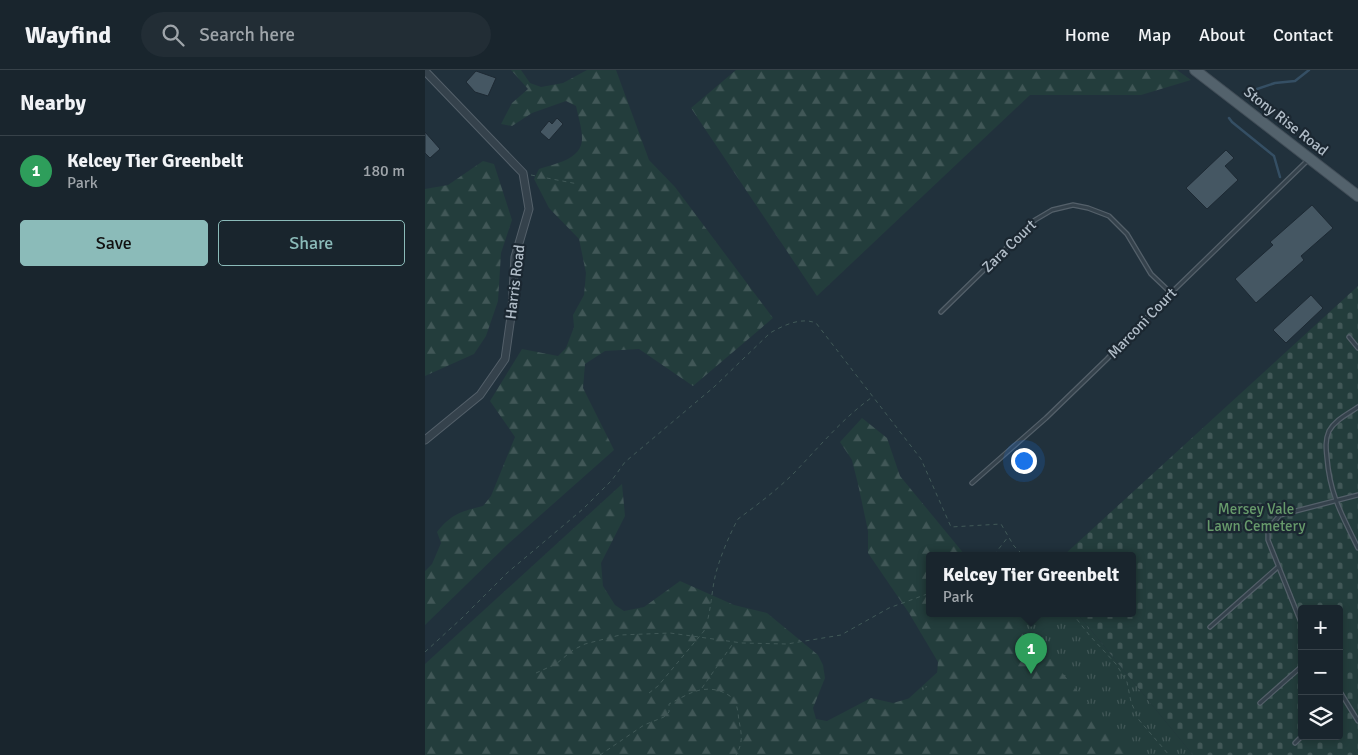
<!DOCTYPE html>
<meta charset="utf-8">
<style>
:root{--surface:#19252d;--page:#222d35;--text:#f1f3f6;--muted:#9fa5aa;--line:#374249;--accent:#8bbbb9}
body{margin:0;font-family:Signika,sans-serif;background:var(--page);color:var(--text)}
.controls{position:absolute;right:15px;bottom:15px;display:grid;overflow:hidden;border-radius:5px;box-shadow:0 2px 8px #0003}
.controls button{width:45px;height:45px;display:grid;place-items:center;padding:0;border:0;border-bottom:1px solid var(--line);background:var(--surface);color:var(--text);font:25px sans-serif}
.you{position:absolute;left:598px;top:390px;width:18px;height:18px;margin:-12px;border:4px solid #fff;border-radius:50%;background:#1a73e8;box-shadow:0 0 0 8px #1a73e833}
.badge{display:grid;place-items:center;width:32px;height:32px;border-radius:50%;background:var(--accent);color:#fff;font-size:16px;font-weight:700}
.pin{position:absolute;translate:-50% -41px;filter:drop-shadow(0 1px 2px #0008)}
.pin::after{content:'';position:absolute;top:26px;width:18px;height:15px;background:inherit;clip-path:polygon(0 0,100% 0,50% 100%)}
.popup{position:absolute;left:501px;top:482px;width:210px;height:65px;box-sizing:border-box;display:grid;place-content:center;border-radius:5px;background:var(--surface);filter:drop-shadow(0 1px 4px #0005);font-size:16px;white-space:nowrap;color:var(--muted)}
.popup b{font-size:19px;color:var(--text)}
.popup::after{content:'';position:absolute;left:50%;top:100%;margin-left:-10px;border:10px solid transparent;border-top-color:var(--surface)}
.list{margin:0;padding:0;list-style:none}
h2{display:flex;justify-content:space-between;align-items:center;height:65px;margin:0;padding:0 20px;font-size:21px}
h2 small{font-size:16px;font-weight:400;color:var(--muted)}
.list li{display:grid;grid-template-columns:32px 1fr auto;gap:15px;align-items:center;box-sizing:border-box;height:70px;padding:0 20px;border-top:1px solid var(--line)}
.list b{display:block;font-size:19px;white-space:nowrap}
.list p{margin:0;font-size:16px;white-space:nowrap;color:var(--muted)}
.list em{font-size:16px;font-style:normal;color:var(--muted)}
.actions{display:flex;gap:10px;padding:15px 20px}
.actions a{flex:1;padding:11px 0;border:1px solid var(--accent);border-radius:5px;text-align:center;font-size:18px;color:var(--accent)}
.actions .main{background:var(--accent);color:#111}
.icon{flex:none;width:28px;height:28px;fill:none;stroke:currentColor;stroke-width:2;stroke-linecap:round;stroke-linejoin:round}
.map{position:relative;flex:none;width:933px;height:685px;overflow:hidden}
header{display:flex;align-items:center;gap:30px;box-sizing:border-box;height:70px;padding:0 25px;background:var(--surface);border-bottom:1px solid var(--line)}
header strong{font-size:24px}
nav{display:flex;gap:28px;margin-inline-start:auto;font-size:18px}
.search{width:350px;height:45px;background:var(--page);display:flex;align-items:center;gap:12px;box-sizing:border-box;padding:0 18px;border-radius:28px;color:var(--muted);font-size:19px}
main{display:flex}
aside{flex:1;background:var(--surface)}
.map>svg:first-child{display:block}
.grass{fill:url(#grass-tufts)}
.forest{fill:url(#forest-firs)}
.cemetery{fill:url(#cemetery-stones);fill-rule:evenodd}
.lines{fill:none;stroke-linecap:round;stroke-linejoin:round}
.stream{stroke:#354f64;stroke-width:2.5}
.building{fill:#455763;stroke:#1d2933}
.service-casing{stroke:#54606a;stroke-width:5.5}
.minor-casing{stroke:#54606a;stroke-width:9}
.primary-casing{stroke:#424e58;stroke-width:12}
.path{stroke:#415958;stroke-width:1;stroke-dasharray:4 4;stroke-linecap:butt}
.service{stroke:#35424c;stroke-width:3}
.minor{stroke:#35424c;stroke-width:7}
.primary{stroke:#53626c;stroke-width:10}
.labels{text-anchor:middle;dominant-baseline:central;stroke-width:4.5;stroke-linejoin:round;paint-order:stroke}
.street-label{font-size:15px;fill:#b1bdc8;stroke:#1b2731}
.park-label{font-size:15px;fill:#679a6b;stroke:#1b2731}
</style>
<header>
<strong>Wayfind</strong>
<div class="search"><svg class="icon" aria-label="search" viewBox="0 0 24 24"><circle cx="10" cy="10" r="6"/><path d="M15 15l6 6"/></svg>Search here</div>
<nav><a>Home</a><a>Map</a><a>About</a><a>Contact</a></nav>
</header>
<main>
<aside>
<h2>Nearby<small></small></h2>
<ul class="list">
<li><span class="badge" style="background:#2e9e5b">1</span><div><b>Kelcey Tier Greenbelt</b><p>Park</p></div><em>180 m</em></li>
</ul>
<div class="actions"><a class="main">Save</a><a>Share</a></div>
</aside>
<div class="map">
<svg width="933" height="685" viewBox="0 0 933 685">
<defs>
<pattern id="grass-tufts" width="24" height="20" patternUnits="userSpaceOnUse" patternTransform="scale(1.25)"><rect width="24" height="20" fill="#233d3c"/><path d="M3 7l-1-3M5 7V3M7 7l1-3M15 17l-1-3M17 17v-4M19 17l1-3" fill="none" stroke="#415757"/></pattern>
<pattern id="forest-firs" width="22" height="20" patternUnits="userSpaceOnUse" patternTransform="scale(1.25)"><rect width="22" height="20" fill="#233d3c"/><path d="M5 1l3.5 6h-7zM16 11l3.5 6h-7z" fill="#415757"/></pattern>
<pattern id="cemetery-stones" width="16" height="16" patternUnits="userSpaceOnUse" patternTransform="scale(1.25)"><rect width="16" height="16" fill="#233d3c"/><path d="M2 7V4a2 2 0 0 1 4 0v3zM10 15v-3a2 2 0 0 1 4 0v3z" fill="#415757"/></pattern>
</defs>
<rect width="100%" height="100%" fill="#21313c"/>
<polygon class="grass" points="577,543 652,543 768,685 422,685"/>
<g class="forest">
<path d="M86 0H96L105 13 116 17 138 13 162 0H191L224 90 250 117 348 248 268 316 214 279 180 281 160 294 158 318 189 380 83 474 0 555V501L7 494 16 473 12 462C26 444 37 441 58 436L66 426 90 367 65 331 97 279 133 286 141 278 149 257 148 245 159 225 161 203 154 169 124 138 109 109 114 99C130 94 158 89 157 68 157 58 153 46 151 36L141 31 107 43 87 56 76 54 87 33 103 19Z"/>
<polygon points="311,0 752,0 766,10 716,25 605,25 392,226 266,38"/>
<polygon points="58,91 69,94 87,150 76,183 73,231 61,266 49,284 0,306 0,119 23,115"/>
<polygon points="437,348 462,368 475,406 540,485 505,485 505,543 587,543 706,685 0,685 0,594 197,414 200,446 176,493 178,516 190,535 199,541 219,537 255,511 309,535 342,543 393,585 398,595 400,608 388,638 391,649 402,651 446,628 468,633 489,627 507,613 512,604 513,592 484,543 443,483 443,461 433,414 427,390 415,372"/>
</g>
<path class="cemetery" d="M933 216V685H768L652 543H707V485H639ZM877 539H914V666H877Z"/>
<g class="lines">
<g class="stream">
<polyline points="826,21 850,13 870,11 884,0"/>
<polyline points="804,48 807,52 849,86 855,107"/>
</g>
</g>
<g class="building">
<polygon points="51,1 71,8 63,26 50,22 41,12"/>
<polygon points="132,48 138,54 124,70 115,62 124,51 127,54"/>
<polygon points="0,62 15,79 5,88 0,83"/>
<polygon points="801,80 809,88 800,96 813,110 782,139 761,118"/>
<polygon points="887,135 908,158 876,186 879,190 831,233 810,209 848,175 845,172"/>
<polygon points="886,225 898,238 861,273 848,260"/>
</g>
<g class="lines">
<g class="service-casing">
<g id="service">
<polyline points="516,242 610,150 627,140 648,135 663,138 684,146 702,164 726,204 746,223"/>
<polyline points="924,267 933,278"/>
<path d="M933 337C923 344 910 350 904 361 900 370 901 379 902 388 905 425 917 445 933 478"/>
<polyline points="547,413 621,348 682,289 746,223 883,90"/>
<polyline points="877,555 843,470 843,459 855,445 933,425"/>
<polyline points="785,557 853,497"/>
<polyline points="914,620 933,651"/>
<polyline points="835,633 877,596"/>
<polyline points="870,673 877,666"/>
</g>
</g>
<g class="minor-casing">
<polyline id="minor" points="0,1 98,103 104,139 90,187 87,239 80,289 55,325 0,370"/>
</g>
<g class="primary-casing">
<polyline id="primary" points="770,0 933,126"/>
</g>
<g class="path">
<polyline points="106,105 153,114"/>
<polyline points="569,485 583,467"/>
<polyline points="647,543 665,566 691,594 702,612 706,632 714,650 744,685"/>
<path d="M0 582 37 548 82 503 158 439 187 410 200 392 289 317 345 263C359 255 376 247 391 253L496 389 526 457 576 454 589 476 598 485"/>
<polyline points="111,603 131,594 148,580 160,574 195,565 245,563 317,573 362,574 416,565 464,538 505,523"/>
<polyline points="277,618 309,572"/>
<path d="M224 623 233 616 279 561C286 544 286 525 290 507 293 492 305 463 313 449 332 435 352 420 369 403 394 377 417 349 446 328"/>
<path d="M175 685 219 655 239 647 244 642V634C262 625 275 615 295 621 300 623 305 625 308 629 313 635 313 644 314 651 317 665 318 673 311 685"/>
</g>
<use href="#service" class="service"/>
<use href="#minor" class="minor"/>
<use href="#primary" class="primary"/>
</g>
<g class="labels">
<g class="street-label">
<text transform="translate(861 51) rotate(38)">Stony Rise Road</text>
<text transform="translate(584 176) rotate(-44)">Zara Court</text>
<text transform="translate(90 212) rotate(-83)">Harris Road</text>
<text transform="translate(717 253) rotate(-46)">Marconi Court</text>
</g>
<g class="park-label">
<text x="831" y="439">Mersey Vale<tspan x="831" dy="17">Lawn Cemetery</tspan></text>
</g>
</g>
</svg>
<div class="controls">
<button>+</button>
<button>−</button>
<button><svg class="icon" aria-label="layers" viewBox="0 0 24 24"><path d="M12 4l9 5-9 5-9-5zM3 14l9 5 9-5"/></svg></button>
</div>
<div class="you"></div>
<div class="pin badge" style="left:606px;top:604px;background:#2e9e5b">1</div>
<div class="popup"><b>Kelcey Tier Greenbelt</b>Park</div>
</div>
</main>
